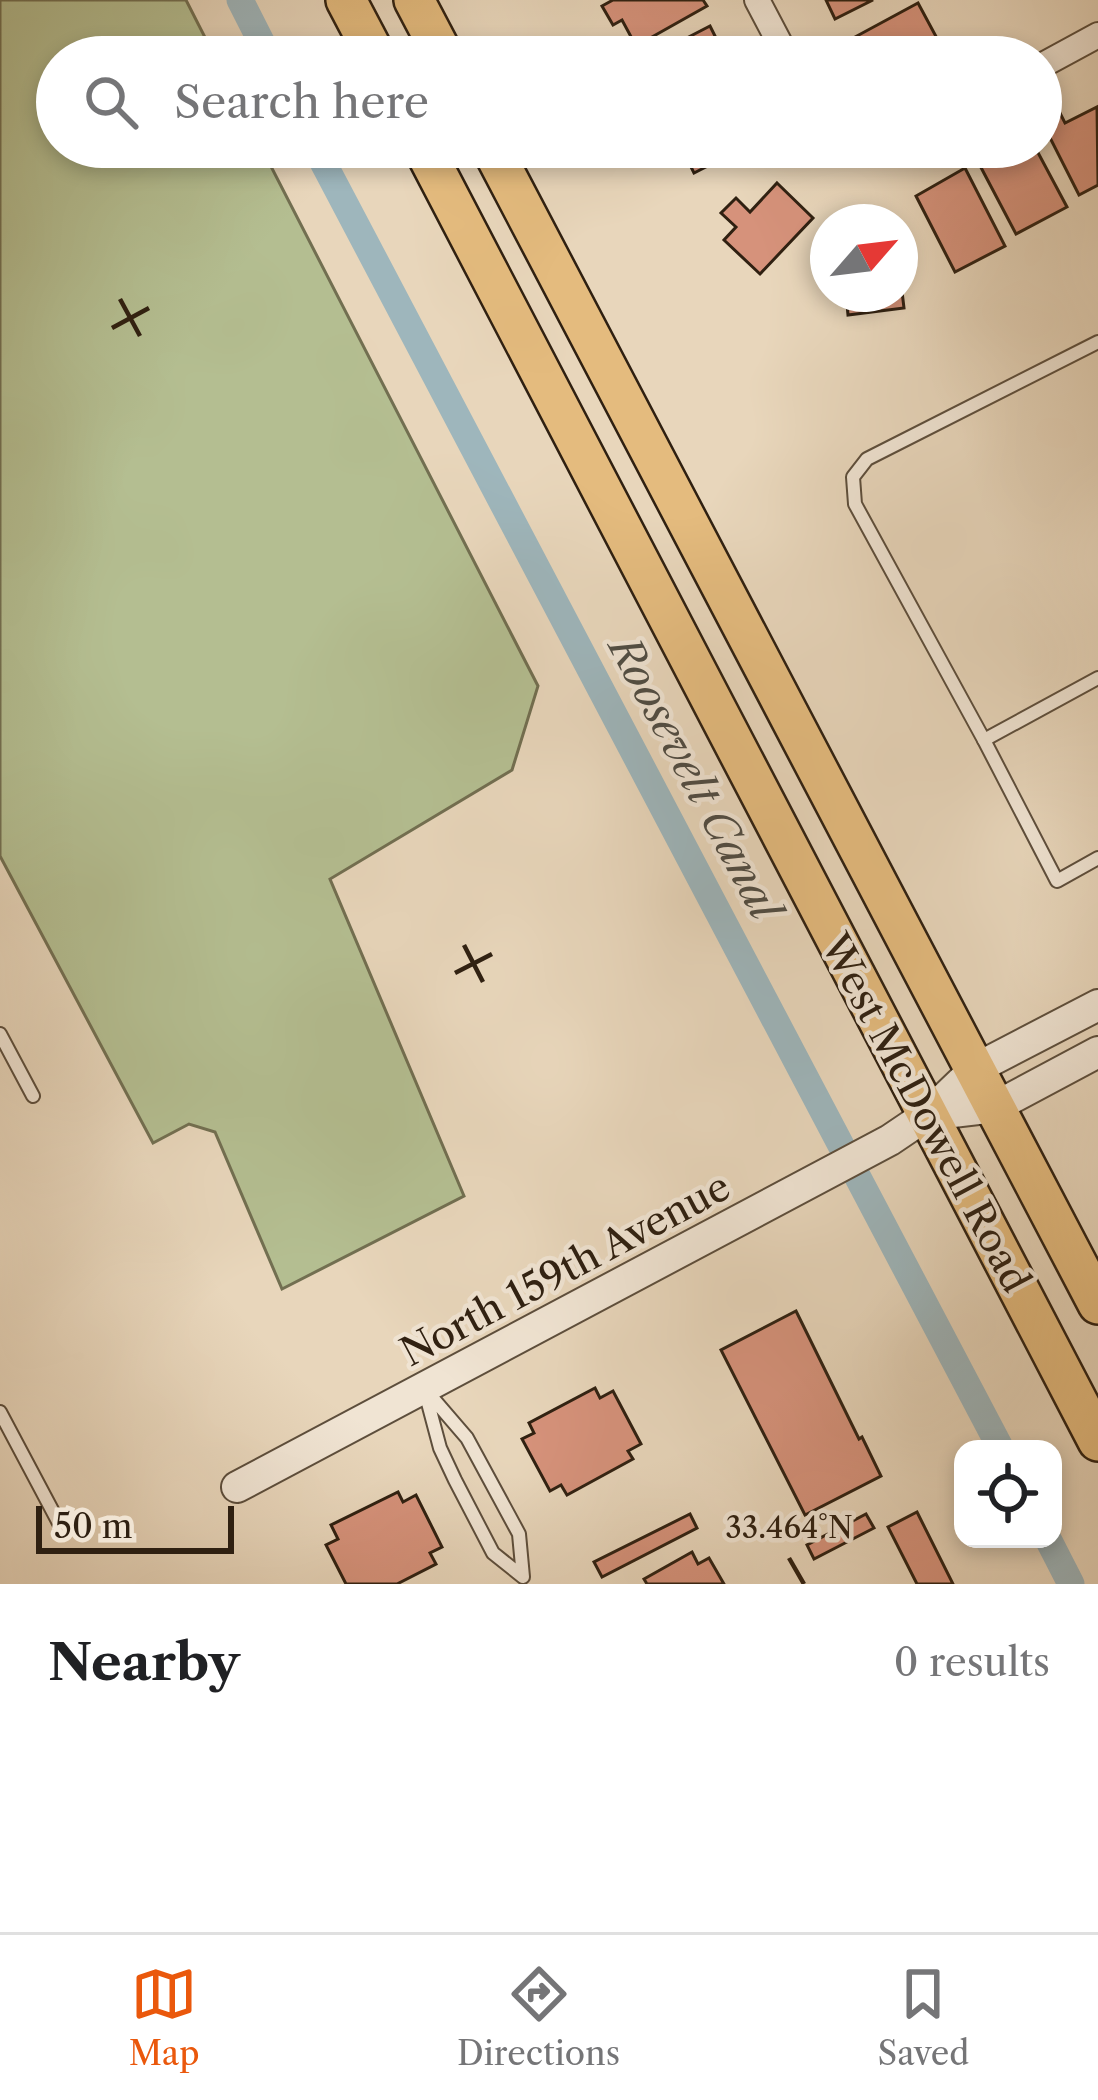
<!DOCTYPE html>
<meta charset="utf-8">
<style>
:root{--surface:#fff;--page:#f6f6f6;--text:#202124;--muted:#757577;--line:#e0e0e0;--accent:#ea580c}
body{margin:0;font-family:"Libre Caslon Text",serif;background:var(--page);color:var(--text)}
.controls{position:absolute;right:36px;bottom:36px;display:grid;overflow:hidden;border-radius:24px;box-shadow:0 6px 18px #0003}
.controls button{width:108px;height:108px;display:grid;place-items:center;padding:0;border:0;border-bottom:3px solid var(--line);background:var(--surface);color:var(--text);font:60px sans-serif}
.compass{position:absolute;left:810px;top:204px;width:108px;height:108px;border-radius:50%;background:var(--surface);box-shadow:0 6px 18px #0003;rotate:62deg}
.scale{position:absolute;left:36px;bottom:30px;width:198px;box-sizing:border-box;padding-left:12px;border:6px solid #2f2011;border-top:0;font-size:33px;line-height:42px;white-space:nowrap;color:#2f2011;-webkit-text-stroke:9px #f0e4d3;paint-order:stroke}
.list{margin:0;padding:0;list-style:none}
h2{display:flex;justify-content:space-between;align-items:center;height:156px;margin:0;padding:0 48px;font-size:51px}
h2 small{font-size:39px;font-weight:400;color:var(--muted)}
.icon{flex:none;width:66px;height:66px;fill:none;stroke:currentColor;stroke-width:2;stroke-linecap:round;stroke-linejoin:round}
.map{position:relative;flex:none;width:1098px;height:1584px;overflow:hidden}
.search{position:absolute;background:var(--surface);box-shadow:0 6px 18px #0003;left:36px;right:36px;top:36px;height:132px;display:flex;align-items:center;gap:30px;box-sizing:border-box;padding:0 42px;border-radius:66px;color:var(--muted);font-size:45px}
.sheet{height:348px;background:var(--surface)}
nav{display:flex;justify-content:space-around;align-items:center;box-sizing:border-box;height:168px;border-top:3px solid var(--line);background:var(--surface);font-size:33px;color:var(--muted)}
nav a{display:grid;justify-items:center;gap:6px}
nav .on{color:var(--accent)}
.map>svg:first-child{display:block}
.green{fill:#b4be91;stroke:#726f51;stroke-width:3}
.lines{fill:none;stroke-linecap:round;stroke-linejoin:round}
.canal{stroke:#9eb6bc;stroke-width:27}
.building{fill:#d6927b;stroke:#2f2011;stroke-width:3}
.service-casing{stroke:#5d4e3c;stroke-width:16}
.minor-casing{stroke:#5d4e3c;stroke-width:28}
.tertiary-casing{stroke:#5d4e3c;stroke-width:34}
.primary-casing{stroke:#2f2011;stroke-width:44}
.service{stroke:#f0e4d3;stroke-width:12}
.minor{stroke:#f0e4d3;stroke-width:24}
.tertiary{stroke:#f0e4d3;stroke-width:30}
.primary{stroke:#e4bb7e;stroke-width:39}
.ticks{fill:none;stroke:#2f2011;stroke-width:4.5}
.labels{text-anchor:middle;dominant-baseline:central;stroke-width:9;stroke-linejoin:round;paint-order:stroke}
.street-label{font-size:39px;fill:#2f2011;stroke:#f0e4d3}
.water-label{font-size:42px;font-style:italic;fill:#504d44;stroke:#f0e4d3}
.ticks-label{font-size:30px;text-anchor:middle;fill:#2f2011;stroke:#f0e4d3;stroke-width:9;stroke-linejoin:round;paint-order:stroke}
</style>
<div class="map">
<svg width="1098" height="1584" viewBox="0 0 1098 1584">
<rect width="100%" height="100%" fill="#e8d6bb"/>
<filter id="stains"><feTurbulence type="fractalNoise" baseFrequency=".00167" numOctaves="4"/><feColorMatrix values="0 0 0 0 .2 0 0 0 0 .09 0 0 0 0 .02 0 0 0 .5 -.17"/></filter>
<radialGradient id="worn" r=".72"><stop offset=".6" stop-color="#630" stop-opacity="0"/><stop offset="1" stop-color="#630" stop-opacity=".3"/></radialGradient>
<polygon class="green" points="0,0 186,0 215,57 57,57 57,147 261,147 538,686 512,770 330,879 464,1196 282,1289 215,1132 189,1124 153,1143 0,856"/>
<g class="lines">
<g class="canal">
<polyline points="240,0 269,57"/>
<path d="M315 147C543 582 775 1014 1001 1449"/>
<polyline points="1048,1539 1071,1584"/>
</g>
</g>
<g class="building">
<polygon points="613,0 703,0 707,6 636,46 622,20 613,25 602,6"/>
<polygon points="826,0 873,0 835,19"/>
<polygon points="918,3 946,55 866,57 855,37"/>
<polygon points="710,26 724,54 718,57 650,57"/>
<polygon points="1097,107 1098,185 1079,195 1042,122 1060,113 1065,123"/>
<polygon points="681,147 745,147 694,173"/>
<polygon points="996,147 1035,147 1067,207 1016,234 976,158"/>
<polygon points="965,168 1005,246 955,272 916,196"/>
<polygon points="777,183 813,218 760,274 724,240 736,227 721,213 736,198 750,212"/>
<polygon points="900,275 904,308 848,315 846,294 900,294"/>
<polygon points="796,1311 859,1439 862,1437 881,1476 805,1515 721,1350"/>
<polygon points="595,1388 600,1398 613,1391 641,1444 628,1451 633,1459 567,1495 561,1485 550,1491 522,1439 534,1433 529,1423"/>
<polygon points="398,1492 403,1502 416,1495 442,1547 430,1553 436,1564 397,1584 346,1584 326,1545 338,1539 331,1525"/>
<polygon points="917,1512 953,1584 917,1584 888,1527"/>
<polygon points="690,1514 697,1528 602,1577 594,1562"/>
<polygon points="866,1514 874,1528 814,1559 807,1545"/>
<polygon points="692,1552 698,1564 709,1558 724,1584 647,1584 644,1579"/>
</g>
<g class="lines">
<g class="service-casing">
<g id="service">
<polyline points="1098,678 984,740 1057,881 1098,858"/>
<polyline points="984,740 855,504 853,477 867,459 1098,342"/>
<polyline points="0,1034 33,1096"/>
<polygon points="424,1388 467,1438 519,1534 523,1577 493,1553 455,1480 440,1448"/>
<polyline points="0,1412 60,1525"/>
</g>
</g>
<g class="minor-casing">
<g id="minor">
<polyline points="757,0 787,57"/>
<polyline points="1041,66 1098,35"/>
<polyline points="845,147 851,153 891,147"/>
</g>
</g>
<g class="tertiary-casing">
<g id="tertiary">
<polyline points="927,1115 995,1107 1098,1052"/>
<polyline points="237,1487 890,1140 927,1115 975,1069 1098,1005"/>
</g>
</g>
<g class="primary-casing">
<g id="primary">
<polyline points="346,0 376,57"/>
<polyline points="414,0 444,57"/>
<polyline points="423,147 1098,1441"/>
<polyline points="491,147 1098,1304"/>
</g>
</g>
<use href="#service" class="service"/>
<use href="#minor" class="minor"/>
<use href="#tertiary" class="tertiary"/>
<use href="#primary" class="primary"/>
</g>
<path class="ticks" d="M120 299 140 336M112 328 149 308M464 945 483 982M455 973 492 954M789 1558 804 1584"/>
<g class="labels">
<g class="street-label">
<text transform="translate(926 1113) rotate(62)">West McDowell Road</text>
<text transform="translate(565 1269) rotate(-28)">North 159th Avenue</text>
</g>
<g class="water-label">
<text transform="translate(695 778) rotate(62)">Roosevelt Canal</text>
</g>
</g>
<g class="ticks-label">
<text x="789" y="1538">33.464°N</text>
</g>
<rect width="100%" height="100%" filter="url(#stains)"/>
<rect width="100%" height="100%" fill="url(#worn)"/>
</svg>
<div class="controls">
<button><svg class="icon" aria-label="locate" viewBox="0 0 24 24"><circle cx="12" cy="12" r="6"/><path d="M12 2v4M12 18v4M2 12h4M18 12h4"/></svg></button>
</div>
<svg class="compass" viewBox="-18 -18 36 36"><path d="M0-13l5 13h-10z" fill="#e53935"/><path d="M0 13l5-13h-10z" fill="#757577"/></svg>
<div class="scale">50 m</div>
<div class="search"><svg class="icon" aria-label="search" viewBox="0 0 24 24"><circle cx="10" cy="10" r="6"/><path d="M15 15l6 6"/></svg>Search here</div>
</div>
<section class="sheet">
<h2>Nearby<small>0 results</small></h2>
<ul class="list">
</ul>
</section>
<nav>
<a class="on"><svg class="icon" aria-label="map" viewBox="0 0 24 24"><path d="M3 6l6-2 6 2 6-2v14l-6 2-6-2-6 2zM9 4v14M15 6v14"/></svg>Map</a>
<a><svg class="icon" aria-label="directions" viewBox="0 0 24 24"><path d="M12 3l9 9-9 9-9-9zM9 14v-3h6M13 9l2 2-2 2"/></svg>Directions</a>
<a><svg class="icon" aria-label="saved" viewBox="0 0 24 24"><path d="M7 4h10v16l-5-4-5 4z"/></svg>Saved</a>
</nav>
